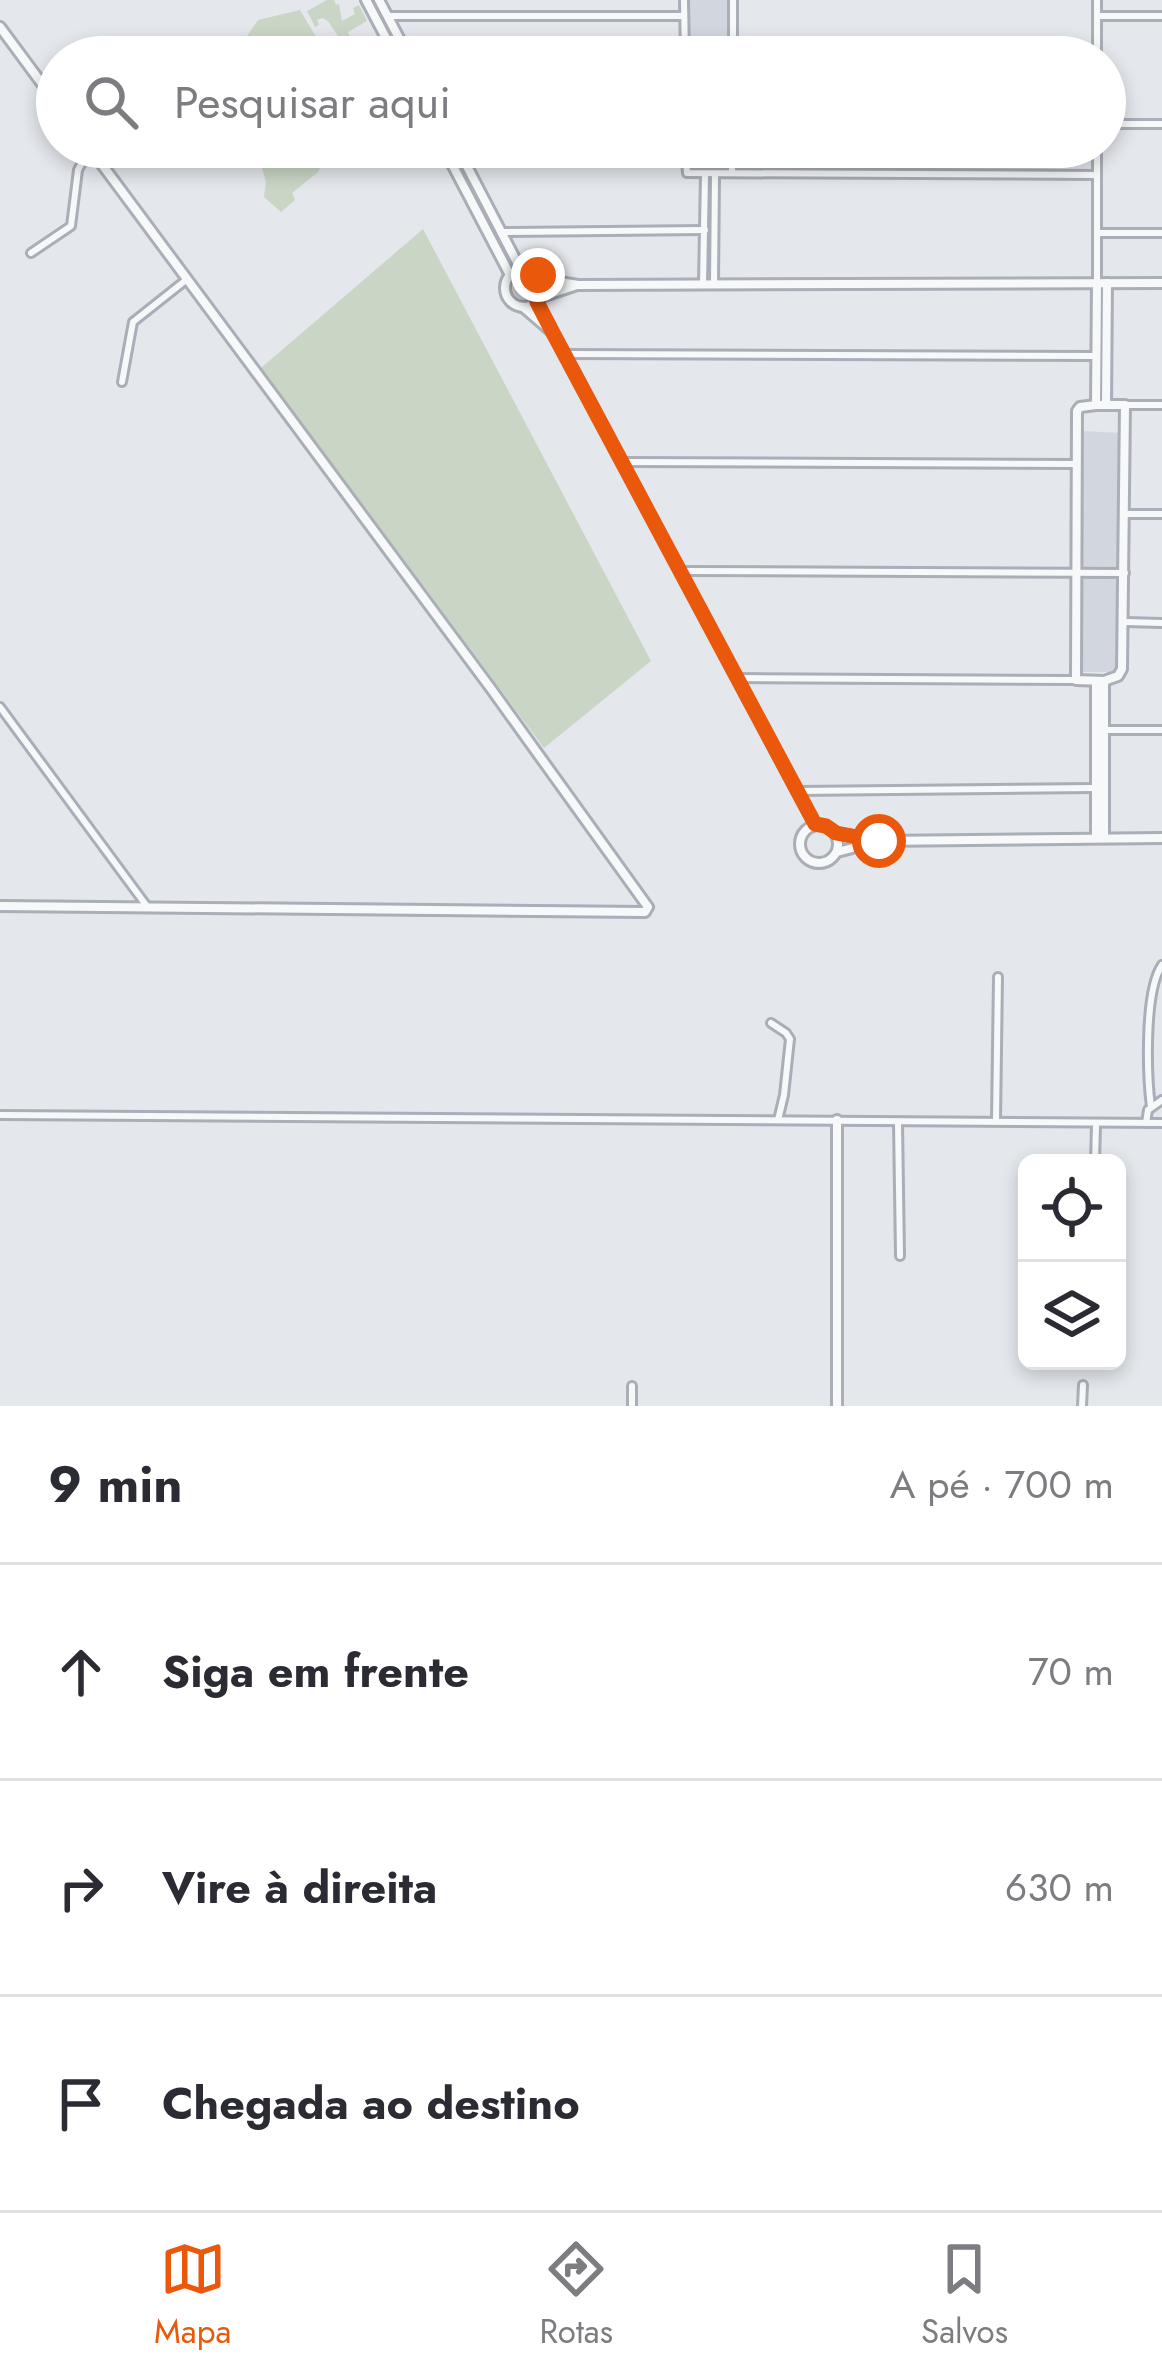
<!DOCTYPE html>
<html lang="pt">
<meta charset="utf-8">
<style>
:root{--surface:#fff;--page:#f2f2f3;--text:#2b2b33;--muted:#7c7c81;--line:#e1e1e2;--accent:#ea580c}
body{margin:0;font-family:Jost,sans-serif;background:var(--page);color:var(--text)}
.controls{position:absolute;right:36px;bottom:36px;display:grid;overflow:hidden;border-radius:18px;box-shadow:0 6px 18px #0003}
.controls button{width:108px;height:108px;display:grid;place-items:center;padding:0;border:0;border-bottom:3px solid var(--line);background:var(--surface);color:var(--text);font:60px sans-serif}
.stop{position:absolute;width:36px;height:36px;margin:-27px;border:9px solid #ea580c;border-radius:50%;background:#fff}
.stop.end{background:#ea580c;border-color:#fff;box-shadow:0 3px 12px #0008}
.list{margin:0;padding:0;list-style:none}
h2{display:flex;justify-content:space-between;align-items:center;height:156px;margin:0;padding:0 48px;font-size:51px}
h2 small{font-size:39px;font-weight:400;color:var(--muted)}
.list li{display:grid;grid-template-columns:78px 1fr auto;gap:36px;align-items:center;box-sizing:border-box;height:216px;padding:0 48px;border-top:3px solid var(--line)}
.list b{display:block;font-size:45px;white-space:nowrap}
.list em{font-size:39px;font-style:normal;color:var(--muted)}
.icon{flex:none;width:66px;height:66px;fill:none;stroke:currentColor;stroke-width:2;stroke-linecap:round;stroke-linejoin:round}
.map{position:relative;flex:none;width:1162px;height:1406px;overflow:hidden}
.search{position:absolute;background:var(--surface);box-shadow:0 6px 18px #0003;left:36px;right:36px;top:36px;height:132px;display:flex;align-items:center;gap:30px;box-sizing:border-box;padding:0 42px;border-radius:66px;color:var(--muted);font-size:45px}
.sheet{height:804px;background:var(--surface)}
nav{display:flex;justify-content:space-around;align-items:center;box-sizing:border-box;height:168px;border-top:3px solid var(--line);background:var(--surface);font-size:33px;color:var(--muted)}
nav a{display:grid;justify-items:center;gap:6px}
nav .on{color:var(--accent)}
.map>svg:first-child{display:block}
.built{fill:#d2d6de}
.green{fill:#c9d6c5}
.lines{fill:none;stroke-linecap:round;stroke-linejoin:round}
.minor-casing{stroke:#a9aeb7;stroke-width:12}
.tertiary-casing{stroke:#a9aeb7;stroke-width:14}
.minor{stroke:#f7f8fa;stroke-width:6}
.tertiary{stroke:#f7f8fa;stroke-width:8}
.route{stroke:#ea580c;stroke-width:15}
</style>
<div class="map">
<svg width="1162" height="1406" viewBox="0 0 1162 1406">
<rect width="100%" height="100%" fill="#e4e7ec"/>
<g class="built">
<polygon points="690,0 728,0 727,57 690,57"/>
<polygon points="1083,431 1122,433 1117,672 1081,672"/>
</g>
<g class="green">
<polygon points="327,0 334,0 336,5 339,4 342,21 355,14 353,8 359,5 367,21 348,32 356,50 361,48 365,57 337,57 330,42 336,39 341,49 345,47 328,21 323,18 317,20 319,25 315,27 307,11"/>
<polygon points="300,10 328,57 260,57 245,39 258,20"/>
<polygon points="279,147 330,148 318,172 292,193 295,200 281,212 264,197 266,182 262,168"/>
<polygon points="423,229 651,661 544,748 261,368"/>
</g>
<g class="lines">
<g class="minor-casing">
<g id="minor">
<polyline points="684,0 685,57"/>
<polyline points="388,16 684,16"/>
<polyline points="1097,16 1162,16"/>
<polyline points="733,57 733,0"/>
<polyline points="1097,57 1097,0"/>
<polyline points="1105,124 1162,124"/>
<polyline points="685,147 687,173 1097,175"/>
<polyline points="732,173 732,147"/>
<polyline points="502,232 705,230"/>
<polyline points="1097,233 1162,233"/>
<polyline points="31,253 71,226 78,170 90,148"/>
<polyline points="1097,283 1097,147"/>
<polyline points="703,284 705,174"/>
<polyline points="714,285 715,174"/>
<polyline points="566,354 1096,356"/>
<polyline points="122,382 133,322 186,280"/>
<polyline points="1125,405 1162,405"/>
<polyline points="624,462 1076,464"/>
<polyline points="1126,514 1162,514"/>
<polyline points="681,571 1125,573"/>
<polyline points="1125,622 1162,623"/>
<polyline points="738,678 1076,680"/>
<polyline points="0,707 146,905"/>
<polyline points="1100,730 1162,730"/>
<polyline points="796,791 1095,788"/>
<polyline points="771,1023 786,1033 790,1039 784,1095 778,1120"/>
<path d="M1151 1107C1147 1076 1144 991 1162 965"/>
<polyline points="0,1115 1162,1123"/>
<polyline points="996,1121 998,977"/>
<polyline points="898,1122 900,1256"/>
<polyline points="1146,1123 1148,1110 1162,1100"/>
<polyline points="1095,1163 1096,1125"/>
<polyline points="632,1386 632,1406"/>
<polyline points="1082,1406 1083,1385"/>
</g>
</g>
<g class="tertiary-casing">
<g id="tertiary">
<polyline points="366,0 396,57"/>
<polyline points="379,0 409,57"/>
<polyline points="0,27 57,104"/>
<polyline points="443,147 510,275"/>
<polyline points="457,147 521,270"/>
<circle cx="524" cy="288" r="19"/>
<polyline points="541,279 578,285 1162,283"/>
<polyline points="541,297 577,285"/>
<polyline points="537,302 815,825"/>
<polyline points="523,307 552,332"/>
<polygon points="1096,405 1125,405 1122,669 1118,676 1104,681 1076,680 1077,411 1080,407"/>
<polyline points="1096,405 1097,283"/>
<polyline points="1106,405 1107,283"/>
<polyline points="1096,681 1096,838"/>
<circle cx="819" cy="844" r="19"/>
<polyline points="836,833 879,841 1162,838"/>
<polyline points="1104,838 1104,681"/>
<polyline points="837,852 876,842"/>
<polyline points="0,906 645,912 648,907 492,690 89,147"/>
<polyline points="837,1406 837,1120"/>
</g>
</g>
<use href="#minor" class="minor"/>
<use href="#tertiary" class="tertiary"/>
</g>
<g class="lines">
<polyline class="route" points="538,275 543,291 537,302 553,333 815,824 826,826 836,833 879,841"/>
</g>
</svg>
<div class="controls">
<button><svg class="icon" aria-label="locate" viewBox="0 0 24 24"><circle cx="12" cy="12" r="6"/><path d="M12 2v4M12 18v4M2 12h4M18 12h4"/></svg></button>
<button><svg class="icon" aria-label="layers" viewBox="0 0 24 24"><path d="M12 4l9 5-9 5-9-5zM3 14l9 5 9-5"/></svg></button>
</div>
<div class="stop" style="left:879px;top:841px"></div>
<div class="stop end" style="left:538px;top:275px"></div>
<div class="search"><svg class="icon" aria-label="search" viewBox="0 0 24 24"><circle cx="10" cy="10" r="6"/><path d="M15 15l6 6"/></svg>Pesquisar aqui</div>
</div>
<section class="sheet">
<h2>9 min<small>A pé · 700 m</small></h2>
<ul class="list">
<li><svg class="icon" aria-label="ahead" viewBox="0 0 24 24"><path d="M12 20V5M6 11l6-6 6 6"/></svg><div><b>Siga em frente</b></div><em>70 m</em></li>
<li><svg class="icon" aria-label="right" viewBox="0 0 24 24"><path d="M7 20v-9h11M14 6l5 5-5 5"/></svg><div><b>Vire à direita</b></div><em>630 m</em></li>
<li><svg class="icon" aria-label="arrive" viewBox="0 0 24 24"><path d="M6 21V4h12l-3 4 3 4H6"/></svg><div><b>Chegada ao destino</b></div></li>
</ul>
</section>
<nav>
<a class="on"><svg class="icon" aria-label="map" viewBox="0 0 24 24"><path d="M3 6l6-2 6 2 6-2v14l-6 2-6-2-6 2zM9 4v14M15 6v14"/></svg>Mapa</a>
<a><svg class="icon" aria-label="directions" viewBox="0 0 24 24"><path d="M12 3l9 9-9 9-9-9zM9 14v-3h6M13 9l2 2-2 2"/></svg>Rotas</a>
<a><svg class="icon" aria-label="saved" viewBox="0 0 24 24"><path d="M7 4h10v16l-5-4-5 4z"/></svg>Salvos</a>
</nav>
